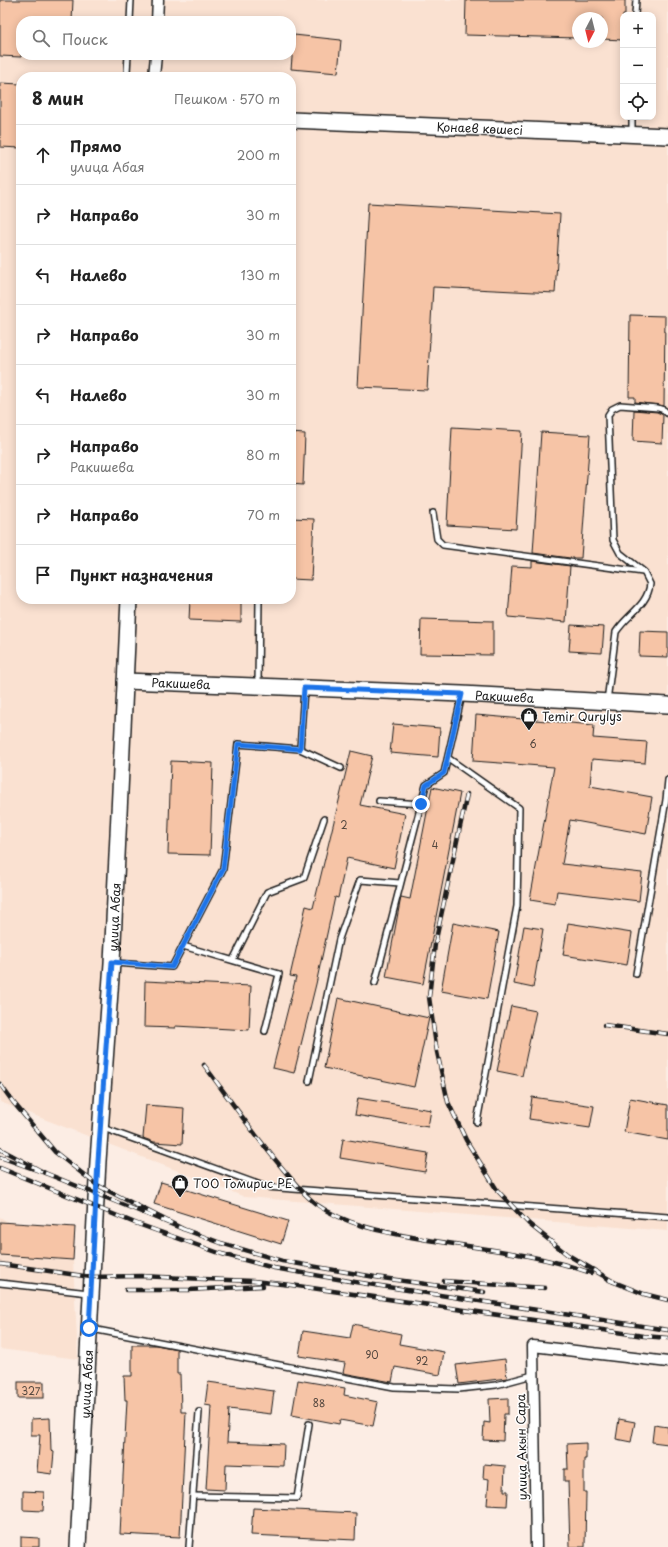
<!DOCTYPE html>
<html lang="ru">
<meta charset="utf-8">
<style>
:root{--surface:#fff;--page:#f2f2f2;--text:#222;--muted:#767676;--line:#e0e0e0}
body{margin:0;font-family:"Playpen Sans",sans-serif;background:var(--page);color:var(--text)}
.controls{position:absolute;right:12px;top:12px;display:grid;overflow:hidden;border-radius:8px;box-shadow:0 2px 10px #0003}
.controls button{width:36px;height:36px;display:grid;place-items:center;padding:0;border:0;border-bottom:1px solid var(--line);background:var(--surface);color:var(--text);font:20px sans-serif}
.compass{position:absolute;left:572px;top:12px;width:36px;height:36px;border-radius:50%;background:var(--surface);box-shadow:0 2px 10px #0003;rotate:187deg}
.stop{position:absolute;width:12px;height:12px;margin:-9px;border:3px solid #1a73e8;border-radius:50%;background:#fff}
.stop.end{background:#1a73e8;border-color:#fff;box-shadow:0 1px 4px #0008}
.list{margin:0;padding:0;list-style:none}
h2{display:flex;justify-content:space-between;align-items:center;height:52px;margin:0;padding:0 16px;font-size:17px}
h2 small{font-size:13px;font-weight:400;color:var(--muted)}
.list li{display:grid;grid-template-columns:26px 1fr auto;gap:12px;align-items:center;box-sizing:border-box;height:60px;padding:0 16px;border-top:1px solid var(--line)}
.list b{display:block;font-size:15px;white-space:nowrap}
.list p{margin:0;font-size:13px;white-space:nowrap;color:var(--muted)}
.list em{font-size:13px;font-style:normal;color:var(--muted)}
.icon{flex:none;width:22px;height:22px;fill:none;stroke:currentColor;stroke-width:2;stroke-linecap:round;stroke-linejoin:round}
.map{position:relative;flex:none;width:668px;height:1547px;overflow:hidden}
.search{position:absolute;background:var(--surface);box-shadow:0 2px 10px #0003;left:16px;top:16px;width:280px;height:44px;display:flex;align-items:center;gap:10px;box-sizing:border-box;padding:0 14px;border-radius:16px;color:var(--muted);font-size:15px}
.panel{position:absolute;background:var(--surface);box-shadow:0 2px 10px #0003;left:16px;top:72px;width:280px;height:532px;border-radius:16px}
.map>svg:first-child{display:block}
.built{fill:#fae1d1;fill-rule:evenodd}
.building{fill:#f6c4a6;stroke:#1c1c1c}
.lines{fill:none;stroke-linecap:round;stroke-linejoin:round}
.lane-casing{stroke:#1c1c1c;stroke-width:8}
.street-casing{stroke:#1c1c1c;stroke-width:13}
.secondary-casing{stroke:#1c1c1c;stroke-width:18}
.lane{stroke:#fff;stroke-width:5}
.street{stroke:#fff;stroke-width:10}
.secondary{stroke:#fff;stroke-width:15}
.rail-casing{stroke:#1c1c1c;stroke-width:4.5}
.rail{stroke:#fff;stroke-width:3;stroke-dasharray:9;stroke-linecap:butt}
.route{stroke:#1a73e8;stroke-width:5}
.labels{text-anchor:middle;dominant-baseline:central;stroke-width:3;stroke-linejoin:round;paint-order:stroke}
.number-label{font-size:10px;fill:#52463e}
.street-label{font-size:12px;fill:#1c1c1c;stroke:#fff}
.poi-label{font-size:12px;fill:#1c1c1c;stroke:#fff;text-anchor:start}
</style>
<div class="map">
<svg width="668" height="1547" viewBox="0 0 668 1547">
<rect width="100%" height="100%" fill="#fcede4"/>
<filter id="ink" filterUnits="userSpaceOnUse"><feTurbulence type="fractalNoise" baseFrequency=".025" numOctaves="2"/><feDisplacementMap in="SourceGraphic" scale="8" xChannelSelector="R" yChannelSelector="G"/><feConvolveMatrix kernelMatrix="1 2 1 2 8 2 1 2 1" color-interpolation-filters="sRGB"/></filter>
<g filter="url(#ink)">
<g class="built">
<path d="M0 0H668V1231L245 1197 0 1102ZM623 15H653V117H623ZM578 18H602V42H578ZM21 21H291V55H21ZM21 77H291V599H21Z"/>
<polygon points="0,1217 68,1260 73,1260 78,1359 0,1349"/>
</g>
<g class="building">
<polygon points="0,0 73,0 72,21 21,21 21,57 0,56"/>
<polygon points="466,0 625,0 625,15 623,15 623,40 602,39 602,18 578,18 578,38 465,35"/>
<polygon points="294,35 341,40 338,73 291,69"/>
<polygon points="0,83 21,84 21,148 0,147"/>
<polygon points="368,203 560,214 555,293 433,287 427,390 358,387"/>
<polygon points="630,315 665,316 664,406 635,402 635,397 629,397"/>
<polygon points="634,410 657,412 663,415 662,443 633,441"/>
<polygon points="452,427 522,431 516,529 447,525"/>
<polygon points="541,432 590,435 581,558 570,558 533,553"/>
<polygon points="291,433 305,434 303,485 291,484"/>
<polygon points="291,518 314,519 311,580 291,579"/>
<polygon points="532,561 570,566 566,622 508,617 512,566 532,567"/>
<polygon points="190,599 241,599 241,622 189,620"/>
<polygon points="421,619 493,621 493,655 420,654"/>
<polygon points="571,625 604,627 602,653 569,651"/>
<polygon points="640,631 668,632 668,657 639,656"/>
<polygon points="476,715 594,725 593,738 647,742 645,763 592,759 590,786 652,797 646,834 570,820 562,864 642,873 639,901 557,891 555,904 530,900 554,767 473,761"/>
<polygon points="393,724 440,728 438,757 390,753"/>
<polygon points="351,751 372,756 360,805 405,814 394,868 347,858 338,898 335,897 316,984 294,1073 273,1068 296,977 290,976 306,906 313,908"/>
<polygon points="171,761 213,763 210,855 168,854"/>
<polygon points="432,787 460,793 423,984 386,977 401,897 410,899"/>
<polygon points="453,923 499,932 487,999 441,991"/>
<polygon points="568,923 632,933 627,965 563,955"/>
<polygon points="524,926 543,929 533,988 514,984"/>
<polygon points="145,981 251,986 249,1030 175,1026 175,1028 144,1027"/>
<polygon points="338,998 429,1018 414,1087 324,1068"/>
<polygon points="511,1006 536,1011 522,1076 497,1071"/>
<polygon points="532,1097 594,1106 590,1128 529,1119"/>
<polygon points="358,1098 431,1110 428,1127 355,1115"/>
<polygon points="630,1098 668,1105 668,1140 624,1132"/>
<polygon points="146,1105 184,1108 182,1144 154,1142 143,1138"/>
<polygon points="343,1139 428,1153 425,1172 340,1158"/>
<polygon points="161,1182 288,1221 281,1244 154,1204"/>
<polygon points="0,1222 75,1227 73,1260 0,1255"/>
<polygon points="353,1324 401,1334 399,1344 444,1352 440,1375 395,1367 392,1382 343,1373 345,1363 299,1356 303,1331 350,1338"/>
<polygon points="132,1345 156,1345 177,1349 177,1374 180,1374 181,1412 186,1412 180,1537 120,1534 127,1400 125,1400 124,1376 132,1376"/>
<polygon points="505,1359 507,1378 459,1384 456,1365"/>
<polygon points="298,1380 345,1388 344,1395 378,1402 373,1426 340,1420 339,1424 292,1415"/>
<rect x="18" y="1382" width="26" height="16"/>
<polygon points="208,1382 274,1391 271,1414 229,1409 227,1442 284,1444 283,1466 226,1464 225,1490 206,1489 211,1406 205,1405"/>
<polygon points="508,1398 508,1414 504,1414 503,1441 483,1440 484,1422 490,1423 489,1399"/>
<polygon points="50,1418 51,1451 54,1452 52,1474 37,1472 40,1435 31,1435 31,1419"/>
<polygon points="619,1419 635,1422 631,1442 616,1439"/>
<polygon points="654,1425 668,1427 668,1444 652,1442"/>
<polygon points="586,1443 586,1459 584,1459 584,1492 586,1492 585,1547 570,1547 568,1481 564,1481 564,1469 568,1469 567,1444"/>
<polygon points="484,1464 505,1466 504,1491 508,1491 507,1506 487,1505 489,1479 483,1478"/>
<polygon points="23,1491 44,1492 43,1511 23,1510"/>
<polygon points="253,1508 356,1513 355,1540 251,1535"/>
<polygon points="21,1537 39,1538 39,1547 21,1547"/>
</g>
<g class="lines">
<g class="lane-casing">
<g id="lane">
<polyline points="635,15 636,0"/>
<polyline points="130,21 131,0"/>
<polyline points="127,72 128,55"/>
<polyline points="632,134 632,117"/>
<polyline points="433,513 437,539 443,545 643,572"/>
<polyline points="258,684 259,599"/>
<path d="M607 701 616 632C627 615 648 605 650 584L644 572 620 553 613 540 608 415 612 409 620 405 658 408 664 410 668 414"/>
<polyline points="300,749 341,768"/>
<polyline points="448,758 519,808 517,906 477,1122"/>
<polyline points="379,801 421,804"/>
<polyline points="183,946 279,974 265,1031"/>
<polyline points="233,960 267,892 304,878 324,819"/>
<polyline points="114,963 172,967 223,869 238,744 300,749 304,689"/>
<polyline points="636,974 666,800 668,780"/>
<polyline points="375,983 426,785 444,773 462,695"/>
<polyline points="309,1081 339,939 360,880 400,883"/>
<polyline points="103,1128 266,1187 668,1217"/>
<polyline points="0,1283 89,1293"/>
<polyline points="92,1329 394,1387 459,1389 496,1385 533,1375"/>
<polyline points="193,1496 297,1498 309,1424"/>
<polyline points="189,1547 199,1412"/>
</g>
</g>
<g class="street-casing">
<g id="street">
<polyline points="157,21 158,0"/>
<polyline points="154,77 156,55"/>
<polyline points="536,1547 533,1346 668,1362"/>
</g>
</g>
<g class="secondary-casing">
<g id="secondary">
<path id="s1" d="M291 120 668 136"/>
<path id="s2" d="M125 681 462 694 668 705"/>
<path id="s3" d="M78 1547 98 1161 112 963 129 599"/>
</g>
</g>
<use href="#lane" class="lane"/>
<use href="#street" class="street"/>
<use href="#secondary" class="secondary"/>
<g class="rail-casing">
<g id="rail">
<polyline points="467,794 435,944 429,997 437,1052 448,1102 466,1140 497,1190 529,1224 568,1255 614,1282"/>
<polyline points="604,1025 668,1034"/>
<path d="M204 1065C230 1100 255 1136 283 1169 293 1181 303 1194 316 1204 349 1227 389 1233 428 1240 483 1249 538 1254 591 1273"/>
<polyline points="0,1084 13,1102 55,1152 97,1185 183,1229 45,1173"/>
<polyline points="0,1149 45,1173 0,1157"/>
<polyline points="0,1168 135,1223 222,1254 274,1268 355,1282 668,1330"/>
<polyline points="183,1229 221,1243 282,1261 375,1277 484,1292"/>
<polyline points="0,1264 91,1277 141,1276 204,1279 253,1281 291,1285 644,1336 668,1338"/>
<polyline points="609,1280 644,1294 668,1300"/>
<polyline points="444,1281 545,1288"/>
<polyline points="126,1290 189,1290 263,1286"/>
</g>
</g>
<use href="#rail" class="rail"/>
</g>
</g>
<g class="lines" filter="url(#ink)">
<polyline class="route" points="89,1328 98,1161 112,962 172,967 223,869 238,744 300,749 304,688 462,694 444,773 426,785 421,804"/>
</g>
<defs>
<g id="shop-pin" transform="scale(0.9)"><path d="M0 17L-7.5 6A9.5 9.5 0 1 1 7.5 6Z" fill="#1c1c1c" stroke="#fff"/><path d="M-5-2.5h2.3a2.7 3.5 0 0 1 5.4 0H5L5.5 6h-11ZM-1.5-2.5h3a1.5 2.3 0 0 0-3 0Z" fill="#fff"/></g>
</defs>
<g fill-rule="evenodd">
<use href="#shop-pin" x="529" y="716"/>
<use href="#shop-pin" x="180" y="1183"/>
</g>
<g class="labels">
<g class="number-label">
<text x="533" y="743">6</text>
<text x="344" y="824">2</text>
<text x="435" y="844">4</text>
<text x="372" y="1354">90</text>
<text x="422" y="1360">92</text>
<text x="31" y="1390">327</text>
<text x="319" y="1402">88</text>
</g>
<g class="street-label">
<text stroke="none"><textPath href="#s1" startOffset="189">Қонаев көшесі</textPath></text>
<text stroke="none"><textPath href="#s2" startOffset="56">Ракишева</textPath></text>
<text stroke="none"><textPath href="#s2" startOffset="380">Ракишева</textPath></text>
<text stroke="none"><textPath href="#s3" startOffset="631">улица Абая</textPath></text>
<text stroke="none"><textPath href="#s3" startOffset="163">улица Абая</textPath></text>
<text transform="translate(521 1447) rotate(-91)">улица Акын Сара</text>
</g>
<g class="poi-label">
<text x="542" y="716">Temir Qurylys</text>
<text x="193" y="1183">ТОО Томирис РЕ</text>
</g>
</g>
</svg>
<div class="controls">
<button>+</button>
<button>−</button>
<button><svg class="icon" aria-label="locate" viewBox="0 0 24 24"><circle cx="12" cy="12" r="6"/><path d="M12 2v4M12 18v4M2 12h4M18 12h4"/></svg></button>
</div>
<svg class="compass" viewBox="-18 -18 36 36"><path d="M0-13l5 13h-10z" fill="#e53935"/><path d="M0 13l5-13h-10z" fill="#767676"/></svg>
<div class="stop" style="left:89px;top:1328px"></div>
<div class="stop end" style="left:421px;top:804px"></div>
<div class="search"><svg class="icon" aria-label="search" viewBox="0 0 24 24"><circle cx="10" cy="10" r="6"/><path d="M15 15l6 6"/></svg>Поиск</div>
<section class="panel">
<h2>8 мин<small>Пешком · 570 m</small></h2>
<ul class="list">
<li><svg class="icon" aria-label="ahead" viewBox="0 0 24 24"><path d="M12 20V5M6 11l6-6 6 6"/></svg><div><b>Прямо</b><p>улица Абая</p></div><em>200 m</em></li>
<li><svg class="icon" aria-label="right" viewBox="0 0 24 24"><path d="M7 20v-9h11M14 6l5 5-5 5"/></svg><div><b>Направо</b></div><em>30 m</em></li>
<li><svg class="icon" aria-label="left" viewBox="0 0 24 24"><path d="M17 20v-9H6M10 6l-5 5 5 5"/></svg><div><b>Налево</b></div><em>130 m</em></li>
<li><svg class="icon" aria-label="right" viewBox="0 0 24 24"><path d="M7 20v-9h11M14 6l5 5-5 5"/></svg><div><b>Направо</b></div><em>30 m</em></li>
<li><svg class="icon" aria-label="left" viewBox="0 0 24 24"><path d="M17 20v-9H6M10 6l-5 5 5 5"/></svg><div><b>Налево</b></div><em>30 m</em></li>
<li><svg class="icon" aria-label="right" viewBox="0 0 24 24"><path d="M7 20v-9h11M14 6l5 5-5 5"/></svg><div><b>Направо</b><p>Ракишева</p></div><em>80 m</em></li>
<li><svg class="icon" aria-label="right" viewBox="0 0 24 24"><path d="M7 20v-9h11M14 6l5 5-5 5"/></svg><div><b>Направо</b></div><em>70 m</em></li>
<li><svg class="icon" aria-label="arrive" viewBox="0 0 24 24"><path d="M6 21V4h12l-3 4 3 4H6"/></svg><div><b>Пункт назначения</b></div></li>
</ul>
</section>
</div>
